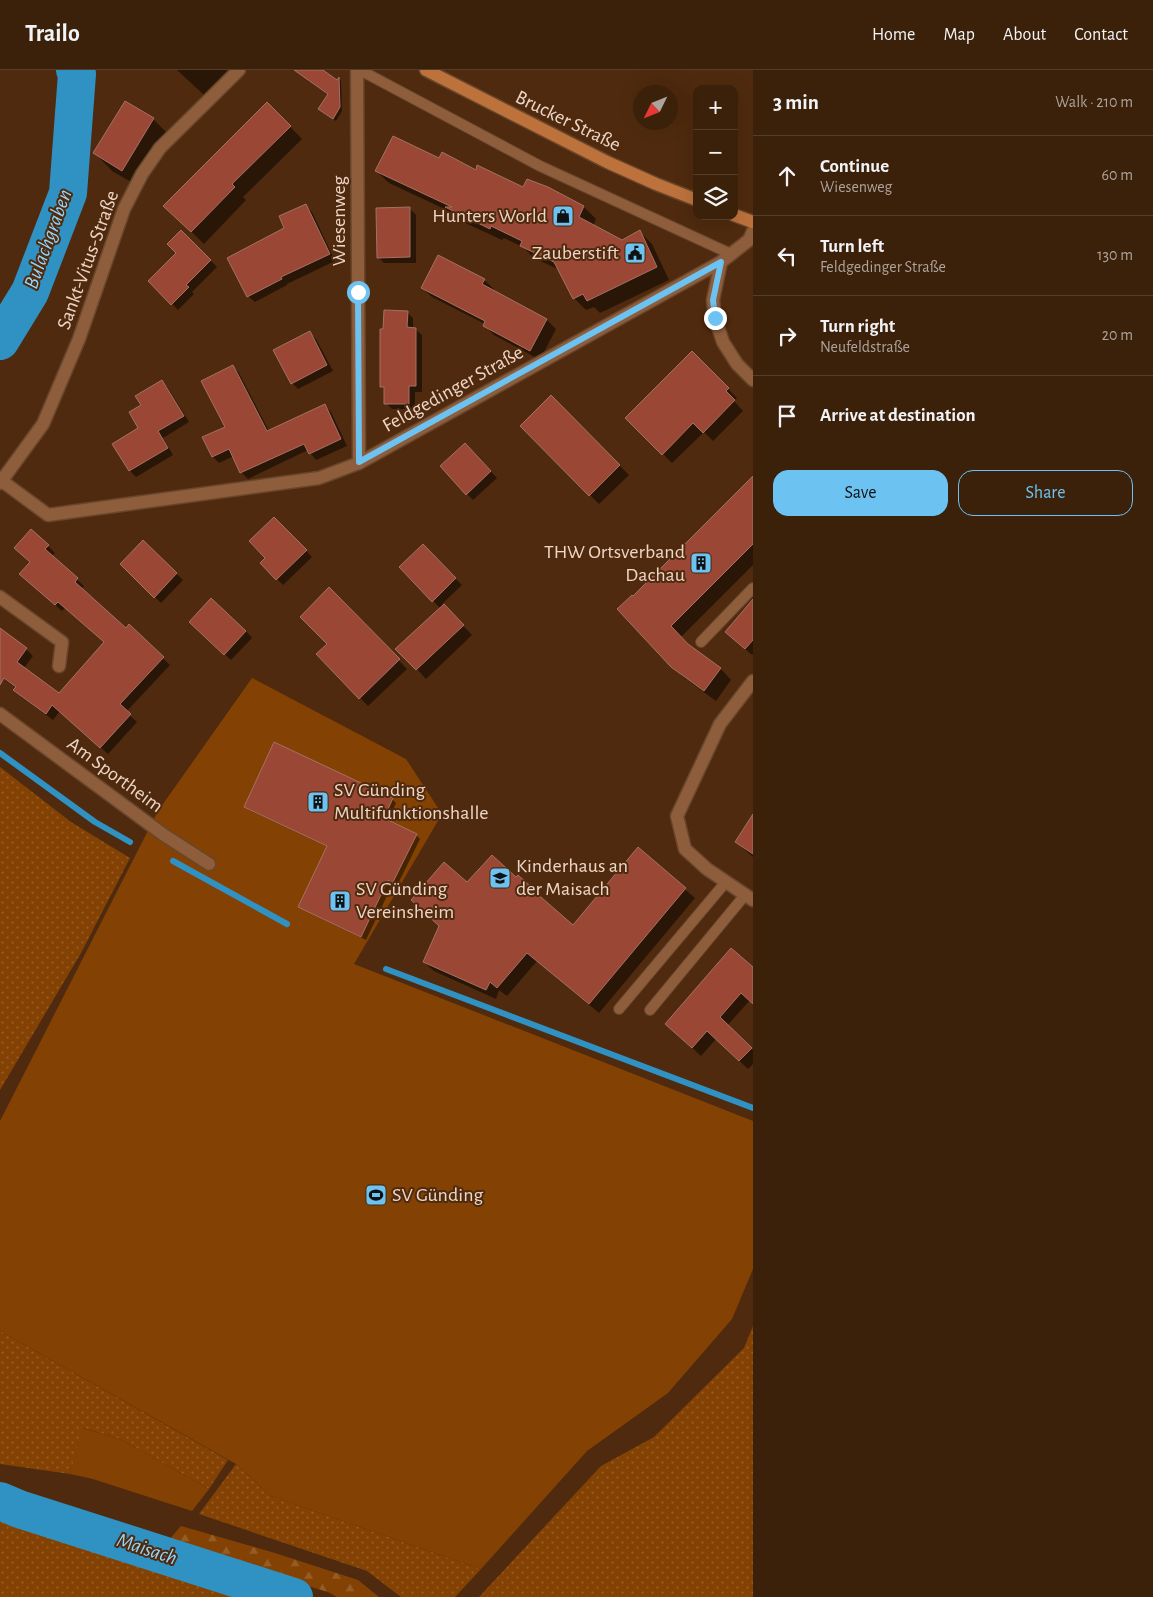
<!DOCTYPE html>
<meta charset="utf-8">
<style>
:root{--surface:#3b200a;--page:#462d18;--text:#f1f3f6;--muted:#aca39c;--line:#543e2b;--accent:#6cc3f2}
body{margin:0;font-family:"Alegreya Sans",sans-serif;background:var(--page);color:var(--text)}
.controls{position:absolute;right:15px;top:15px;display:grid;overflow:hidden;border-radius:10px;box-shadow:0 5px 20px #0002}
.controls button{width:45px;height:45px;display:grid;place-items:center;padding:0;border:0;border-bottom:1px solid var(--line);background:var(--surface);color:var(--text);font:25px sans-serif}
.compass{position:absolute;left:633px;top:15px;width:45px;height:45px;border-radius:50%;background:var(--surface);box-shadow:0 5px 20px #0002;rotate:227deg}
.stop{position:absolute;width:15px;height:15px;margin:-11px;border:4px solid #6cc3f2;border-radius:50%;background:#fff}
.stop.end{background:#6cc3f2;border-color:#fff;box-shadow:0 1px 5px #0008}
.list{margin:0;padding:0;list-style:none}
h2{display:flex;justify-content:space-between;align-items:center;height:65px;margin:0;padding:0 20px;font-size:21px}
h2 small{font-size:16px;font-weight:400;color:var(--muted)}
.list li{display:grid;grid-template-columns:32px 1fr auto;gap:15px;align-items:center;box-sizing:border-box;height:80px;padding:0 20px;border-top:1px solid var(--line)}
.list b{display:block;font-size:19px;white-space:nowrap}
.list p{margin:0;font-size:16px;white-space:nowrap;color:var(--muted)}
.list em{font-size:16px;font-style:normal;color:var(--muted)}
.actions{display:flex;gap:10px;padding:15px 20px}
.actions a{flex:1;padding:11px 0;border:1px solid var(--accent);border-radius:15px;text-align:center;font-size:18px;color:var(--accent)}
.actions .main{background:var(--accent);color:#111}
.icon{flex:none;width:28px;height:28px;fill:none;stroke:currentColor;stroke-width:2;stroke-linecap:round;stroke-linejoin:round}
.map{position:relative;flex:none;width:753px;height:1527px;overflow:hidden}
header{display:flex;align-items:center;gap:30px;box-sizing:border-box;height:70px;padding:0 25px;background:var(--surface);border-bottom:1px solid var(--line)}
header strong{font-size:24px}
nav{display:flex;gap:28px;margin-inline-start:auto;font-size:18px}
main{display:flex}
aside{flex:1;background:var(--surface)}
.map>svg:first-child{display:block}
.green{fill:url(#green-dots)}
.forest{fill:url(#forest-firs)}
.pitch{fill:#834203}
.shadow{fill:#0007}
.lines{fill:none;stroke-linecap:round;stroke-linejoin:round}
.stream{stroke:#3092c3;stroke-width:6}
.river{stroke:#3092c3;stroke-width:38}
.building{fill:#9a4835;stroke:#a47164}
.lane-casing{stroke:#68462c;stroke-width:12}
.street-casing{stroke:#68462c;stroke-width:15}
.secondary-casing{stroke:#68462c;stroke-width:15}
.lane{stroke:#8d5d3c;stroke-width:10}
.street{stroke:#8d5d3c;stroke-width:12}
.secondary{stroke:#bd723b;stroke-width:12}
.route{stroke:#6cc3f2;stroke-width:6}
.labels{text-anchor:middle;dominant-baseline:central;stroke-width:4;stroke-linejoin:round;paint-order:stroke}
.street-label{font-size:20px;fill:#eed6c7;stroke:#4f2a0e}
.poi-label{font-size:20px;fill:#eed6c7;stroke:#4f2a0e;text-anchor:start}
.water-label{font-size:21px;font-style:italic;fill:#93d6fd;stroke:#4f2a0e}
</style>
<header>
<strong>Trailo</strong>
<nav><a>Home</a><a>Map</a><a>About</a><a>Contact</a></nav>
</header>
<main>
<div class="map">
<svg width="753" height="1527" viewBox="0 0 753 1527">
<defs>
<pattern id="green-dots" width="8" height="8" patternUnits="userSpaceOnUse" patternTransform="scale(1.25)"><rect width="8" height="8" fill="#834203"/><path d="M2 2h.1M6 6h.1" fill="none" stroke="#955d26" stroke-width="1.8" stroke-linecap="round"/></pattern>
<pattern id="forest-firs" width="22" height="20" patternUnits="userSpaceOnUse" patternTransform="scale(1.25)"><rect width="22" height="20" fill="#834203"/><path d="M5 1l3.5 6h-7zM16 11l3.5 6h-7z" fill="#955d26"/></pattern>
</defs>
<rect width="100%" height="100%" fill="#4f2a0e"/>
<g class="green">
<polygon points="0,697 71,752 130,788 81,883 0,1020"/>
<polygon points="753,1256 753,1527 479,1527 601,1396 654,1367 744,1278"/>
<polygon points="0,1261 228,1390 209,1419 120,1369 83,1358 70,1404 0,1394"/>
<polygon points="236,1394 271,1426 481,1499 455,1527 401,1527 367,1501 199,1444"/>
<polygon points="0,1449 103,1483 253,1527 0,1527"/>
</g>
<polygon class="forest" points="181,1456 275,1483 358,1510 379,1527 337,1527 328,1522 207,1486 168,1471"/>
<g class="pitch">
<polygon points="252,608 406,689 442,744 354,894 753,1051 753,1199 732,1249 668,1323 587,1381 481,1499 271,1426 236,1394 0,1261 0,1051 158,741"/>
<polygon points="82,1358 120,1369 209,1419 192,1441 93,1409 70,1404"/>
</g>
<g class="shadow">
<polygon points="177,0 228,0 204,25"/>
<polygon points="295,0 321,0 337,12 339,9 341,11 342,41 336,51 323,42 329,25"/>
<polygon points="126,32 153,49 171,67 140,117 112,101 95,83"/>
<polygon points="267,33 302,69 243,127 246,130 204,174 165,136"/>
<polygon points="440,89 524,118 547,118 584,137 596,149 593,156 622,171 640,162 652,174 669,210 600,243 594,237 586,240 574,228 560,200 534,188 523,177 504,168 502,170 459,150 453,143 389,113 376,101"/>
<polygon points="305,135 312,142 335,191 287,214 287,215 255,232 248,226 286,159"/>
<polygon points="410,139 416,145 416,193 384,193 378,187"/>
<polygon points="181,162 217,197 192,222 194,224 178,240 150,211 178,183"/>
<polygon points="484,210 494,219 493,221 547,250 556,259 540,290 494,265 484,255 485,254 432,227 422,218"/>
<polygon points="407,242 413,248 413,259 415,259 422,265 422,322 415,322 415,339 392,339 386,333 385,320 382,316"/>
<polygon points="309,262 316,269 333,301 298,319 292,313"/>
<polygon points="692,282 737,328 734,331 743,341 713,371 704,362 672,393 626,348"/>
<polygon points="233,296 239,303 269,361 324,335 331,342 347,376 316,390 308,380 248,409 242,403 234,386 219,393 213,387 226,357"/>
<polygon points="162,311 168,318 189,352 163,368 173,385 136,407 130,401 114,374 140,358 143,336"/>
<polygon points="551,327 629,405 599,434 521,356"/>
<polygon points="472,381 497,408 473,430 467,424"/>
<polygon points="753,408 753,495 681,567 690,576 721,599 731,610 716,631 683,607 672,596 633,528"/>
<polygon points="274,448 312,487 283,515 261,493 267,488"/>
<polygon points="143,472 183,510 161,533 121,494"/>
<polygon points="48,476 55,483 51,486 84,516 81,519 127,559 129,556 170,595 126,642 137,652 108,684 60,641 53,650 22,627 15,620 16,618 0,606 0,560 26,579 33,586 24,598 59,625 106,572 65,538 62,541 20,504"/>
<polygon points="423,476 462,515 442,534 472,565 426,609 417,599 440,538 401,497"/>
<polygon points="329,519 407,599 368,636 318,584 329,574"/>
<polygon points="753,531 753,584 752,585 733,568"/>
<polygon points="197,558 246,561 252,568 231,590"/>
<polygon points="392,729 396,733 388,751 416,765 420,769 397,816 393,813 366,870 304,840 300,836 328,777 249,740 245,736"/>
<polygon points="753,746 753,787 736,772"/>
<polygon points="638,779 695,828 599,943 537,891 507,926 499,920 496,929 434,901 424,892 467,814 516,808 534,821 573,857"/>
<polygon points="753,899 753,933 750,930 727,956 753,980 753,994 748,999 716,969 701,986 675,962"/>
</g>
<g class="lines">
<g class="stream">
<polyline points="0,243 30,222"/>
<polyline points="0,683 95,752 130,772"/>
<polyline points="173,791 287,854"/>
<polyline points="386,899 753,1038"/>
</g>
<g class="river">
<polyline points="0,271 30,222 68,123 77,4 75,0"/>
<polyline points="0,1431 19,1439 294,1527"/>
</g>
</g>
<g class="building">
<polygon points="294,0 323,0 337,10 339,7 340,37 333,49 318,39 328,24"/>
<polygon points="125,31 154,48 122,101 93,83"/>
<polygon points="267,32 291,56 232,114 235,117 191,162 163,136"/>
<polygon points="393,66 439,88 442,82 476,100 477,95 523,117 527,109 548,117 584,136 579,147 622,170 640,160 657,197 587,231 583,224 573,229 554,192 520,176 522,171 491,156 490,159 445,137 452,137 375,101"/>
<polygon points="306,134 330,184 281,207 282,209 247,227 227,188 284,158 279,146"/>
<polygon points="410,137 410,187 377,188 376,138"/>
<polygon points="181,160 211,190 186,215 189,217 171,235 148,211 176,183 167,174"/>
<polygon points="438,185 485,209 482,214 547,249 530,281 483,256 485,251 421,218"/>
<polygon points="384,240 408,241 407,257 416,258 416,316 409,316 409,334 384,334 384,317 380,317 380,259 383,259"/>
<polygon points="310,261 327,295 291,314 273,280"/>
<polygon points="692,281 729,318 726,321 735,330 703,363 693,353 662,385 625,348"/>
<polygon points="233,295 267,361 325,334 341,369 309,384 304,374 240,403 229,379 212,387 202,367 225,357 201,311"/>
<polygon points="162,310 184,346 158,361 168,378 129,401 112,374 138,358 129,342 141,335 135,326"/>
<polygon points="551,325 620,395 589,426 520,356"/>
<polygon points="465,373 491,401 466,425 440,396"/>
<polygon points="753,406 753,474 671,556 688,574 721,598 704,621 671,597 617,539 632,525 633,526"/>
<polygon points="274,447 307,480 276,510 260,493 265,488 249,471"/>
<polygon points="31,459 49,475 45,479 78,508 75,512 126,558 129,554 164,587 120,634 131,644 100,678 52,635 46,644 13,620 16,617 4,608 0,615 0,558 27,578 17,592 59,623 104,572 58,532 55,535 19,504 30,492 14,478"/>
<polygon points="143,470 177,503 154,528 120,494"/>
<polygon points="423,474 456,508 432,532 399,497"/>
<polygon points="329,517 400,589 359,629 316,584 327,574 300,547"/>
<polygon points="211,528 246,561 224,585 189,552"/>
<polygon points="753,529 753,570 745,579 725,562"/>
<polygon points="444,534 464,555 416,600 395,579"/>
<polygon points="274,672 393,728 384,748 417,764 392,814 388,810 361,867 298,837 327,776 244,737"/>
<polygon points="753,744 753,784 735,772"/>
<polygon points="638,777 686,818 589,934 527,883 497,918 490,912 486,920 423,892 439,856 411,830 444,792 467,812 492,785 516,807 518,805 535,820 534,821 573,855"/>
<polygon points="731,878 753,897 753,934 741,923 720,947 752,978 739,991 707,961 692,978 665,954"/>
</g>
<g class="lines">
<g class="lane-casing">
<g id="lane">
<polyline points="360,0 540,96 731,184"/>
<polyline points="701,572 753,518"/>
<polyline points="619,939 725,813"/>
<polyline points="650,940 745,825"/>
</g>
</g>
<g class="street-casing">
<g id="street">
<polyline points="357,0 359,393"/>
<polyline points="721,192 713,230 715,248 723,272 737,294 753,310"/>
<polyline points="2,411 48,445 319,408 359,393 721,192 749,170 753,161"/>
<polyline points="0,413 43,354 79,269 124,139 142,104 160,78 239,0"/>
<polyline points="0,527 62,572 59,596"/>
<polyline points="753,611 720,654 677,746 685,779 707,799 753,830"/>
<polyline points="0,644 164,765 209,794"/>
</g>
</g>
<g class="secondary-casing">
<g id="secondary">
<polyline points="426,0 607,92 656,114 697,130"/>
<polyline points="734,145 753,152"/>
</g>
</g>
<use href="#lane" class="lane"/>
<use href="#street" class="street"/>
<use href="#secondary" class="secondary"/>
</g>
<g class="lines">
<polyline class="route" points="358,222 359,392 721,192 713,230 715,248"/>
</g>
<defs>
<g id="shop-square" transform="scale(1.125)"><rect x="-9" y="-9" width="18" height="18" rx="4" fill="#6cc3f2" stroke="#4f2a0e"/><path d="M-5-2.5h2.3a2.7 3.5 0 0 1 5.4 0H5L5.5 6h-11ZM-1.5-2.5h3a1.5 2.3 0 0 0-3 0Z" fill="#111"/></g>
<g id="civic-square" transform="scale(1.125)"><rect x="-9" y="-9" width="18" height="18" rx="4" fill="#6cc3f2" stroke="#4f2a0e"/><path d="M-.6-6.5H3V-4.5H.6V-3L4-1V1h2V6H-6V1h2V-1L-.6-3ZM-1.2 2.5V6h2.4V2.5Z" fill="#111"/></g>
<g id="building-square" transform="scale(1.125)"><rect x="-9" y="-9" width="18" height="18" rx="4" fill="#6cc3f2" stroke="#4f2a0e"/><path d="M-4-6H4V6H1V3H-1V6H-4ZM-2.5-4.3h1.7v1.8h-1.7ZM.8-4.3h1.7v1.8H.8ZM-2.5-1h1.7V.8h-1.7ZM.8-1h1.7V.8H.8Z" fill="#111"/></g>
<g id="school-square" transform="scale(1.125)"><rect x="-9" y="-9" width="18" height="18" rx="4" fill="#6cc3f2" stroke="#4f2a0e"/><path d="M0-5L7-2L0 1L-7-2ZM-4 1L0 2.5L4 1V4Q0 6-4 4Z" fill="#111"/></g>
<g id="stadium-square" transform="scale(1.125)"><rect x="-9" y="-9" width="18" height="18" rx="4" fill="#6cc3f2" stroke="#4f2a0e"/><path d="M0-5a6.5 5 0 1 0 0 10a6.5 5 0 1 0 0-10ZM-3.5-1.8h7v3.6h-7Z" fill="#111"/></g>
</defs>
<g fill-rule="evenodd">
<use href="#shop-square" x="563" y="146"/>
<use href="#civic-square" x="635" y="183"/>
<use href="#building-square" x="701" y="493"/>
<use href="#building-square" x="318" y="732"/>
<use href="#school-square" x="500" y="808"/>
<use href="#building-square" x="340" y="831"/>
<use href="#stadium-square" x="376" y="1125"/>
</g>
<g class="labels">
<g class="street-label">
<text transform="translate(568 51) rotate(26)">Brucker Straße</text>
<text transform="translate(339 151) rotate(-90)">Wiesenweg</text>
<text transform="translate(88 190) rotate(-70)">Sankt-Vitus-Straße</text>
<text transform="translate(453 319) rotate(-29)">Feldgedinger Straße</text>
<text transform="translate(115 705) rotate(36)">Am Sportheim</text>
</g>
<g class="poi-label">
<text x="547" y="146" text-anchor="end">Hunters World</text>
<text x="619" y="183" text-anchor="end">Zauberstift</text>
<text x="685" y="482" text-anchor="end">THW Ortsverband<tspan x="685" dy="23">Dachau</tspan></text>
<text x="334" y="720">SV Günding<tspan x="334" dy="23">Multifunktionshalle</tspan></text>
<text x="516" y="796">Kinderhaus an<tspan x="516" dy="23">der Maisach</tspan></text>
<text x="356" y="819">SV Günding<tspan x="356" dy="23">Vereinsheim</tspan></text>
<text x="392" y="1125">SV Günding</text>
</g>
<g class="water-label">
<text transform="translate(48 169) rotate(-70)">Bulachgraben</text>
<text transform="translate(147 1479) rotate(18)">Maisach</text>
</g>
</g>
</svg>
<div class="controls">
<button>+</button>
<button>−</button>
<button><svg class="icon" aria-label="layers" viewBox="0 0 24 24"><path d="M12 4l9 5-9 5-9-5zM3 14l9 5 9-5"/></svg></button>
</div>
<svg class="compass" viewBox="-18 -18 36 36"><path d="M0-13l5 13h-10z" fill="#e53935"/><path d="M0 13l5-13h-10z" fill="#aca39c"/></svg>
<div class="stop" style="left:358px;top:222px"></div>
<div class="stop end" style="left:715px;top:248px"></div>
</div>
<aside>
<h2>3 min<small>Walk · 210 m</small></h2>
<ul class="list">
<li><svg class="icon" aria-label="ahead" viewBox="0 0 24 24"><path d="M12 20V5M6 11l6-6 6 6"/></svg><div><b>Continue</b><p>Wiesenweg</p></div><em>60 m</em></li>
<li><svg class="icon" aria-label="left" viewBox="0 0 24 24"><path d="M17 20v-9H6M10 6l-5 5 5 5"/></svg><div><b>Turn left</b><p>Feldgedinger Straße</p></div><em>130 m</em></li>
<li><svg class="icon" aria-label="right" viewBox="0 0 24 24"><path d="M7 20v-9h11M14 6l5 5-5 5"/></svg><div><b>Turn right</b><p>Neufeldstraße</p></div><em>20 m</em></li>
<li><svg class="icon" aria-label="arrive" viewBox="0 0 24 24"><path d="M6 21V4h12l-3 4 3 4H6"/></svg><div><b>Arrive at destination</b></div></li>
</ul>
<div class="actions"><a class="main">Save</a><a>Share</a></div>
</aside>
</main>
